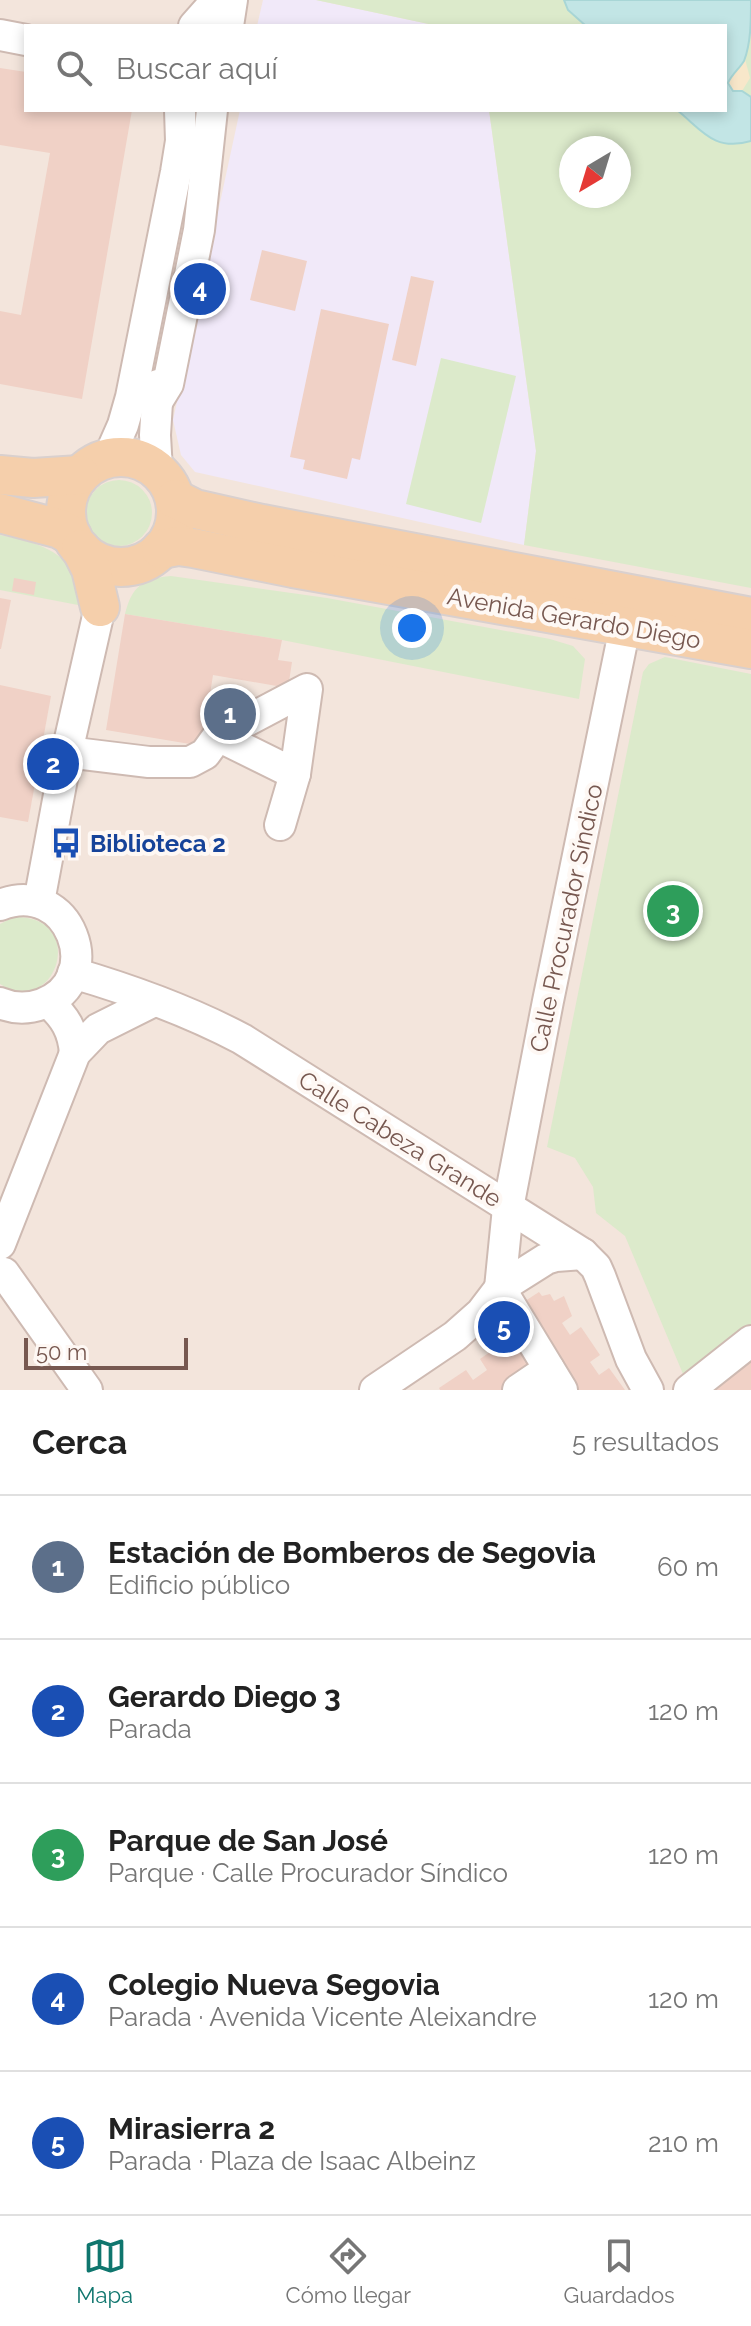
<!DOCTYPE html>
<html lang="es">
<meta charset="utf-8">
<style>
:root{--surface:#fff;--page:#f2f2f2;--text:#222;--muted:#767676;--line:#e0e0e0;--accent:#0f766e}
body{margin:0;font-family:Raleway,sans-serif;background:var(--page);color:var(--text)}
.compass{position:absolute;left:559px;top:136px;width:72px;height:72px;border-radius:50%;background:var(--surface);box-shadow:0 4px 12px #0003;rotate:218deg}
.scale{position:absolute;left:24px;bottom:20px;width:164px;box-sizing:border-box;padding-left:8px;border:4px solid #775850;border-top:0;font-size:22px;line-height:28px;white-space:nowrap;color:#775850;-webkit-text-stroke:6px #fef8f4;paint-order:stroke}
.you{position:absolute;left:412px;top:628px;width:28px;height:28px;margin:-20px;border:6px solid #fff;border-radius:50%;background:#1a73e8;box-shadow:0 0 0 12px #1a73e833}
.badge{display:grid;place-items:center;width:52px;height:52px;border-radius:50%;background:var(--accent);color:#fff;font-size:26px;font-weight:700}
.pin{position:absolute;translate:-50% -50%;border:4px solid #fff;box-shadow:0 2px 8px #0006}
.list{margin:0;padding:0;list-style:none}
h2{display:flex;justify-content:space-between;align-items:center;height:104px;margin:0;padding:0 32px;font-size:34px}
h2 small{font-size:26px;font-weight:400;color:var(--muted)}
.list li{display:grid;grid-template-columns:52px 1fr auto;gap:24px;align-items:center;box-sizing:border-box;height:144px;padding:0 32px;border-top:2px solid var(--line)}
.list b{display:block;font-size:30px;white-space:nowrap}
.list p{margin:0;font-size:26px;white-space:nowrap;color:var(--muted)}
.list em{font-size:26px;font-style:normal;color:var(--muted)}
.icon{flex:none;width:44px;height:44px;fill:none;stroke:currentColor;stroke-width:2;stroke-linecap:round;stroke-linejoin:round}
.map{position:relative;flex:none;width:751px;height:1390px;overflow:hidden}
.search{position:absolute;background:var(--surface);box-shadow:0 4px 12px #0003;left:24px;right:24px;top:24px;height:88px;display:flex;align-items:center;gap:20px;box-sizing:border-box;padding:0 28px;border-radius:0px;color:var(--muted);font-size:30px}
.sheet{height:824px;background:var(--surface)}
nav{display:flex;justify-content:space-around;align-items:center;box-sizing:border-box;height:112px;border-top:2px solid var(--line);background:var(--surface);font-size:22px;color:var(--muted)}
nav a{display:grid;justify-items:center;gap:4px}
nav .on{color:var(--accent)}
.map>svg:first-child{display:block}
.residential{fill:#f3e5dc;fill-rule:evenodd}
.education{fill:#f1e9f9}
.green{fill:#dceacb;fill-rule:evenodd}
.sand{fill:#f8e7ca}
.water{fill:#c2e5e5;stroke:#a8d6d6;stroke-width:2}
.building{fill:#f0d1c6}
.lines{fill:none;stroke-linecap:round;stroke-linejoin:round}
.minor-casing{stroke:#cebab2;stroke-width:34}
.major-casing{stroke:#d9d0ce;stroke-width:42}
.minor{stroke:#fff;stroke-width:30}
.major{stroke:#f5cfab;stroke-width:38}
.labels{text-anchor:middle;dominant-baseline:central;stroke-width:8;stroke-linejoin:round;paint-order:stroke}
.street-label{font-size:24px;fill:#775850;stroke:#fef8f4}
.transit-label{font-size:24px;font-weight:bold;fill:#164399;stroke:#fef8f4;text-anchor:start}
</style>
<div class="map">
<svg width="751" height="1390" viewBox="0 0 751 1390">
<rect width="100%" height="100%" fill="#fcf4ed"/>
<path class="residential" d="M0 0H751V1390H0ZM26 26H725V110H26ZM571 148H619V196H571Z"/>
<g class="education">
<polygon points="263,0 316,0 438,26 257,26"/>
<polygon points="240,110 489,110 536,451 524,545 195,472 181,455 173,420"/>
</g>
<g class="green">
<path d="M316 0H751V588L524 545 536 451 489 110H725V26H438ZM571 148H619V196H571Z"/>
<polygon points="441,358 516,376 481,523 406,504"/>
<circle cx="119" cy="513" r="33"/>
<path d="M0 535C31 541 70 550 78 585 80 591 78 599 78 605L0 590Z"/>
<path d="M171 576 327 598 550 639 573 646 585 659 579 699 282 640 125 614C132 586 142 579 171 576Z"/>
<polygon points="665,657 751,674 751,1330 686,1381 625,1236 596,1213 593,1187 575,1158 547,1147 643,672 649,664"/>
<path d="M14 917C89 915 57 1020 0 984V924Z"/>
</g>
<polygon class="sand" points="745,59 750,78 742,91 733,91 728,83 732,75"/>
<path class="water" d="M564 0H751C751 20 751 43 744 61 739 69 732 74 728 83L733 91H742L751 97V141C714 152 702 130 677 110H725V26H586L568 10Z"/>
<g class="building">
<polygon points="0,68 26,72 26,110 132,110 82,399 0,384 0,311 21,315 50,153 0,145"/>
<polygon points="262,250 307,261 295,311 250,300"/>
<polygon points="411,276 434,281 416,366 392,360"/>
<polygon points="321,309 389,324 360,460 352,458 347,479 303,469 305,460 290,457"/>
<polygon points="14,578 36,582 34,595 12,591"/>
<polygon points="0,598 11,600 1,649 0,649"/>
<polygon points="125,614 282,640 278,660 292,662 288,688 213,675 202,746 106,730"/>
<polygon points="0,685 51,696 28,822 0,817"/>
<polygon points="539,1292 542,1296 550,1294 554,1301 564,1296 572,1316 562,1323 570,1335 581,1327 600,1355 590,1362 599,1375 609,1368 625,1390 576,1390 519,1305"/>
<polygon points="507,1340 514,1350 522,1345 538,1368 506,1390 440,1390 439,1388 466,1370 473,1380 487,1370 480,1359"/>
<polygon points="751,1355 751,1390 706,1390"/>
</g>
<g class="lines">
<g class="minor-casing">
<g id="minor">
<polyline points="194,26 217,0"/>
<polyline points="228,26 232,0"/>
<polyline points="0,35 26,40"/>
<polyline points="157,402 168,384 199,230 212,110"/>
<polyline points="108,459 123,425 131,397 176,172 181,141 180,110"/>
<polyline points="157,471 155,435 158,385"/>
<polyline points="218,736 295,774"/>
<polyline points="67,752 149,762 190,762 205,754 218,736 307,689 295,774 280,825"/>
<polyline points="39,902 67,752 100,607"/>
<path d="M0 905C70 877 108 980 42 1004 28 1009 14 1009 0 1003"/>
<path d="M73 973C131 990 189 1011 242 1039L583 1254 596 1267 600 1276 631 1359 648 1390"/>
<path d="M48 1002C65 1017 73 1030 75 1053"/>
<polyline points="0,1244 75,1053 98,1029 154,1001"/>
<polyline points="0,1272 4,1273 87,1390"/>
<polyline points="500,1288 508,1208 548,1001 625,627"/>
<polyline points="500,1288 562,1390"/>
<polyline points="375,1390 455,1336 481,1313 500,1288 546,1259 556,1256 583,1254"/>
<polyline points="518,1390 549,1369"/>
<polyline points="689,1390 751,1341"/>
</g>
</g>
<g class="major-casing">
<g id="major">
<circle cx="121" cy="512" r="55"/>
<polyline points="0,475 33,478 80,475"/>
<polyline points="175,499 195,509 262,524 751,617"/>
<polyline points="0,513 60,529 72,536"/>
<polyline points="81,549 91,569 100,607"/>
<polyline points="161,549 178,546 193,548 293,568 751,649"/>
</g>
</g>
<use href="#minor" class="minor"/>
<use href="#major" class="major"/>
</g>
<defs>
<g id="bus-bare" transform="scale(2.4)"><path d="M-5-6H5V4H4V6H2V4H-2V6H-4V4H-5ZM-3.5-4V0h7V-4ZM-3.5 1.2v1.5H-2V1.2ZM2 1.2v1.5H3.5V1.2Z" fill="#1a4fb4" stroke="#fef8f4" stroke-width="2.5" paint-order="stroke"/></g>
</defs>
<g fill-rule="evenodd">
<use href="#bus-bare" x="66" y="843"/>
</g>
<g class="labels">
<g class="street-label">
<text transform="translate(574 618) rotate(10)">Avenida Gerardo Diego</text>
<text transform="translate(566 918) rotate(-78)">Calle Procurador Síndico</text>
<text transform="translate(400 1139) rotate(32)">Calle Cabeza Grande</text>
</g>
<g class="transit-label">
<text x="90" y="843">Biblioteca 2</text>
</g>
</g>
</svg>
<svg class="compass" viewBox="-18 -18 36 36"><path d="M0-13l5 13h-10z" fill="#e53935"/><path d="M0 13l5-13h-10z" fill="#767676"/></svg>
<div class="scale">50 m</div>
<div class="you"></div>
<div class="pin badge" style="left:230px;top:714px;background:#5c6f8a">1</div>
<div class="pin badge" style="left:53px;top:764px;background:#1a4fb4">2</div>
<div class="pin badge" style="left:673px;top:911px;background:#2e9e5b">3</div>
<div class="pin badge" style="left:200px;top:289px;background:#1a4fb4">4</div>
<div class="pin badge" style="left:504px;top:1327px;background:#1a4fb4">5</div>
<div class="search"><svg class="icon" aria-label="search" viewBox="0 0 24 24"><circle cx="10" cy="10" r="6"/><path d="M15 15l6 6"/></svg>Buscar aquí</div>
</div>
<section class="sheet">
<h2>Cerca<small>5 resultados</small></h2>
<ul class="list">
<li><span class="badge" style="background:#5c6f8a">1</span><div><b>Estación de Bomberos de Segovia</b><p>Edificio público</p></div><em>60 m</em></li>
<li><span class="badge" style="background:#1a4fb4">2</span><div><b>Gerardo Diego 3</b><p>Parada</p></div><em>120 m</em></li>
<li><span class="badge" style="background:#2e9e5b">3</span><div><b>Parque de San José</b><p>Parque · Calle Procurador Síndico</p></div><em>120 m</em></li>
<li><span class="badge" style="background:#1a4fb4">4</span><div><b>Colegio Nueva Segovia</b><p>Parada · Avenida Vicente Aleixandre</p></div><em>120 m</em></li>
<li><span class="badge" style="background:#1a4fb4">5</span><div><b>Mirasierra 2</b><p>Parada · Plaza de Isaac Albeinz</p></div><em>210 m</em></li>
</ul>
</section>
<nav>
<a class="on"><svg class="icon" aria-label="map" viewBox="0 0 24 24"><path d="M3 6l6-2 6 2 6-2v14l-6 2-6-2-6 2zM9 4v14M15 6v14"/></svg>Mapa</a>
<a><svg class="icon" aria-label="directions" viewBox="0 0 24 24"><path d="M12 3l9 9-9 9-9-9zM9 14v-3h6M13 9l2 2-2 2"/></svg>Cómo llegar</a>
<a><svg class="icon" aria-label="saved" viewBox="0 0 24 24"><path d="M7 4h10v16l-5-4-5 4z"/></svg>Guardados</a>
</nav>
